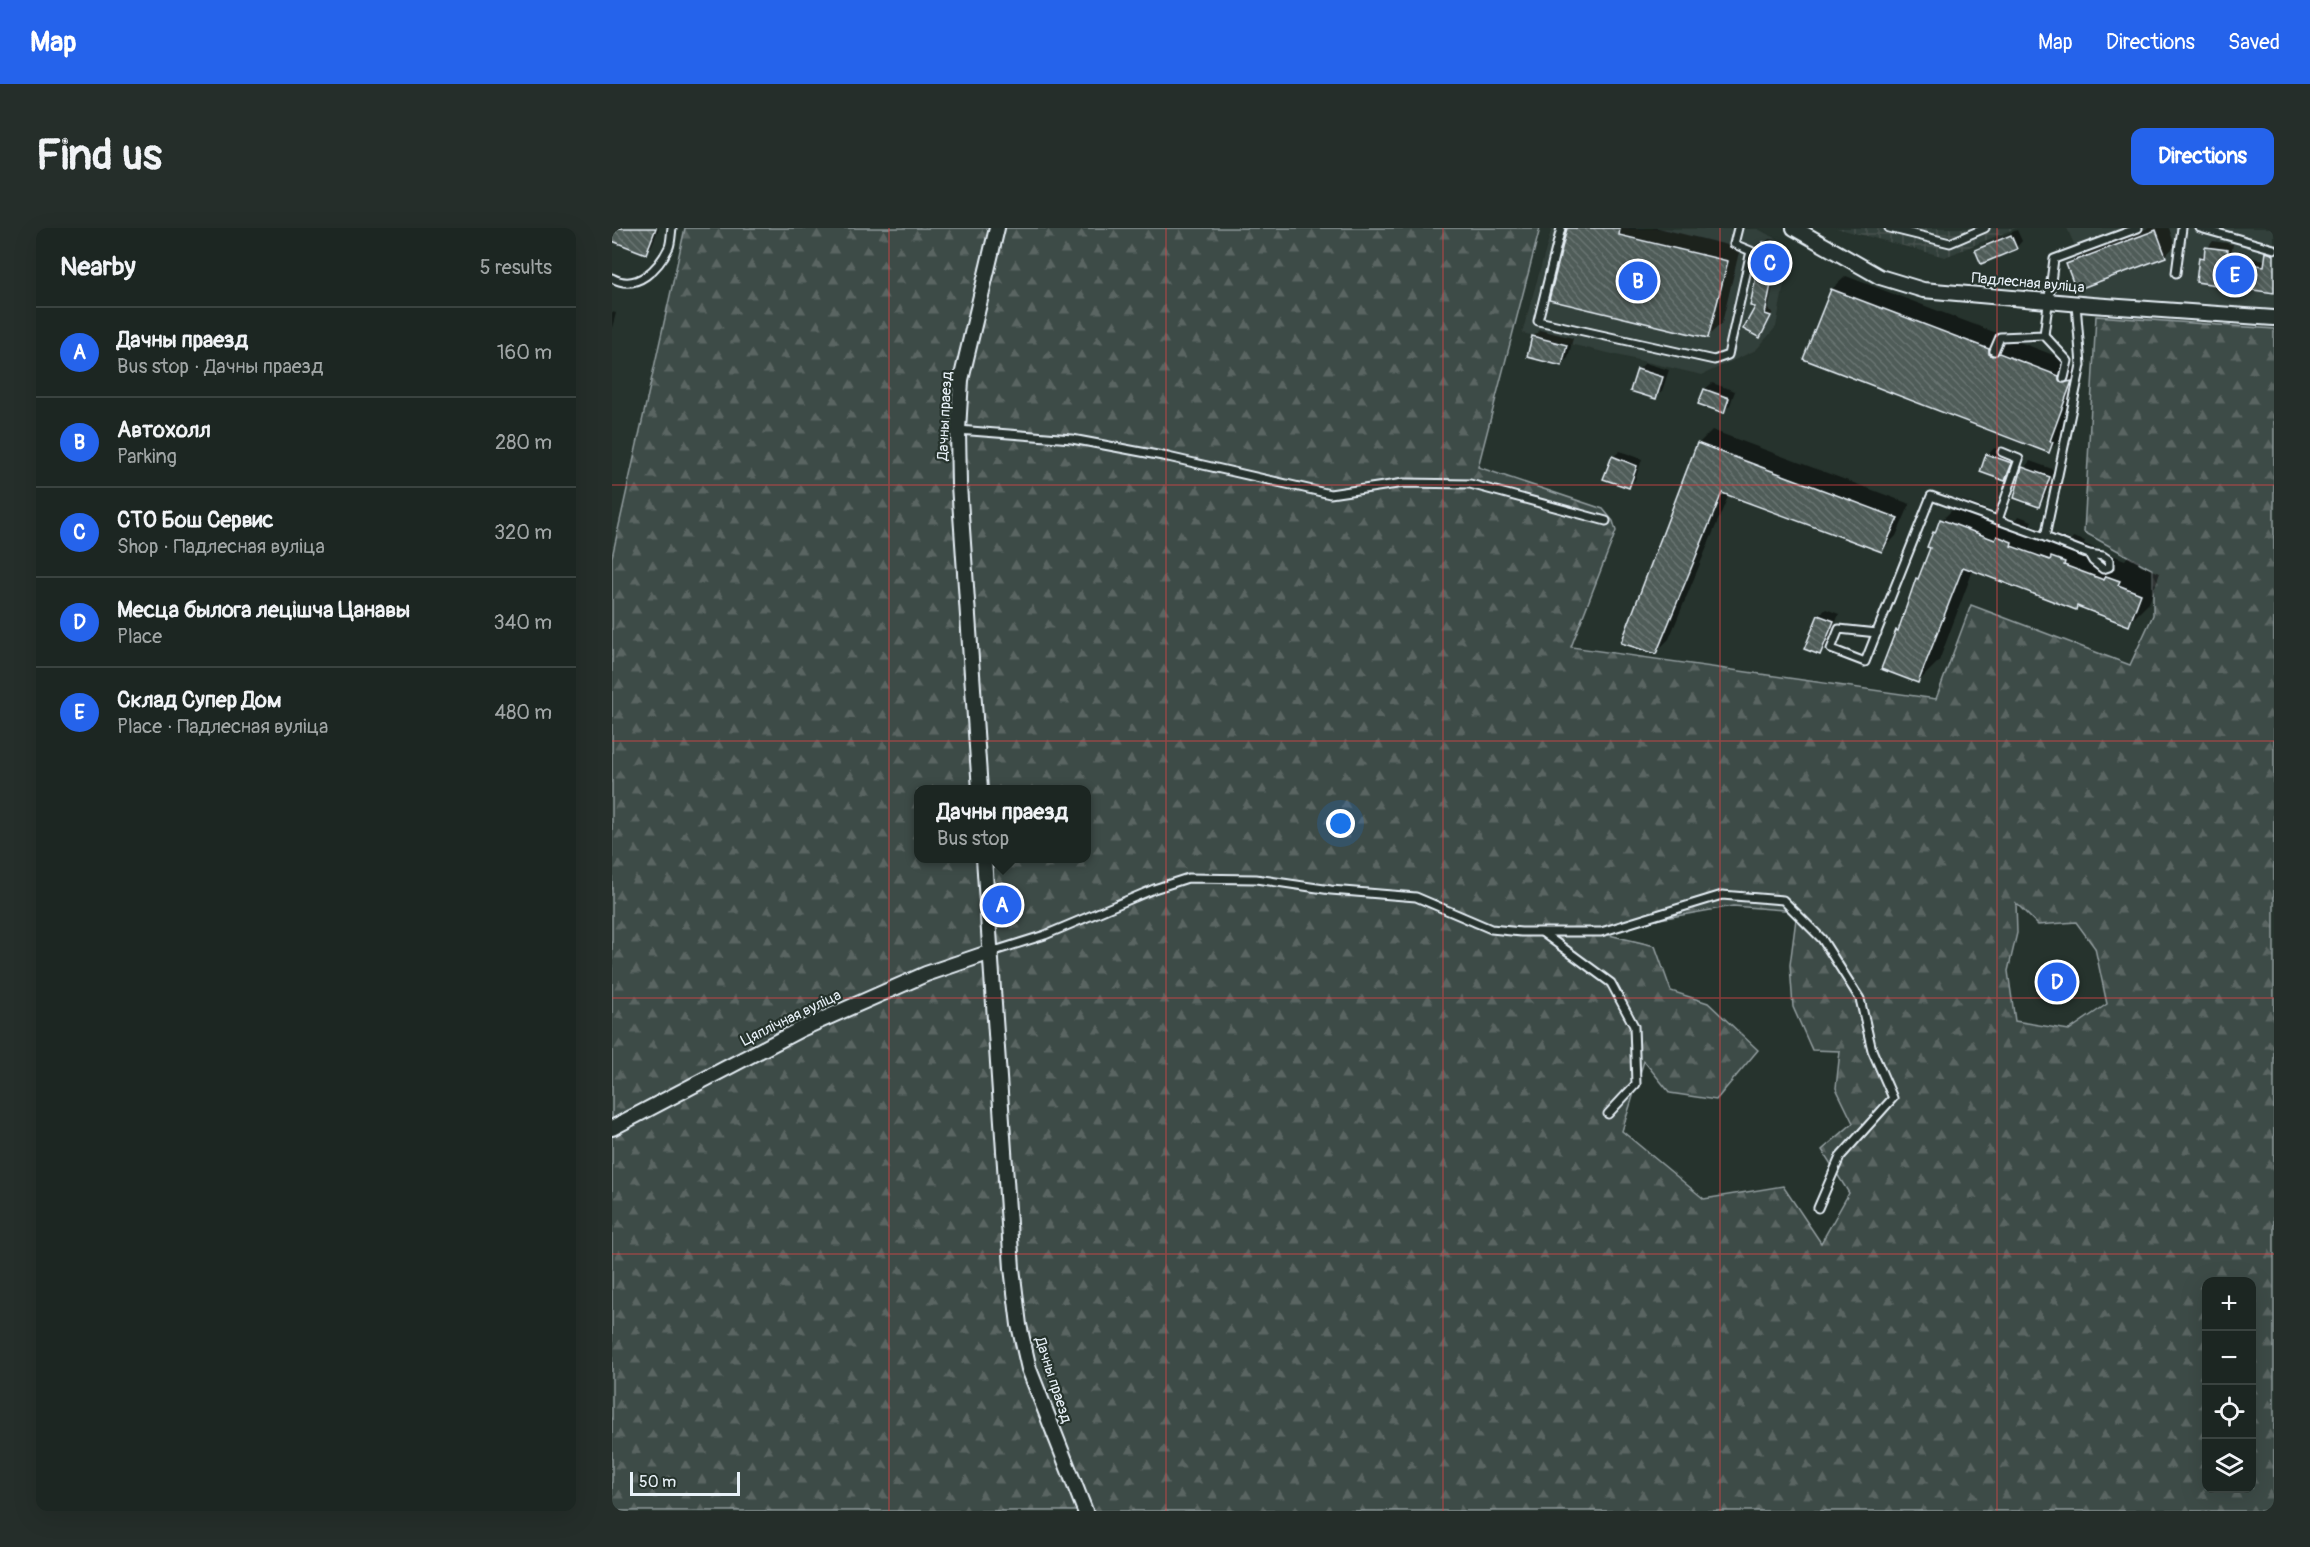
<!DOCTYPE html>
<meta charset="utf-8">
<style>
:root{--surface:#1c2622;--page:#252e2a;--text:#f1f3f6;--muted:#a0a5a5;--line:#3a4340;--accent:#2563eb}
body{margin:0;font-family:Pangolin,sans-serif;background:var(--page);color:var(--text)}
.controls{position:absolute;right:18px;bottom:18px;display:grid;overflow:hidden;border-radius:12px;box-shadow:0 6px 24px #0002}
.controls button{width:54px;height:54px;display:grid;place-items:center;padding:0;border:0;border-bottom:2px solid var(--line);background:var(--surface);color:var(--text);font:30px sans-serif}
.scale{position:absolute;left:18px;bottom:15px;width:110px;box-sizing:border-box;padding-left:6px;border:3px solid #e8f1f8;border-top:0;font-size:16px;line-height:21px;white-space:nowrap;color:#e8f1f8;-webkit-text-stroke:4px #26332d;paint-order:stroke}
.you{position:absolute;left:729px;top:596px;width:21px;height:21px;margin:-15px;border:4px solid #fff;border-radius:50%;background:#1a73e8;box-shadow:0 0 0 9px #1a73e833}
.badge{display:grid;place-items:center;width:39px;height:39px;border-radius:50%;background:var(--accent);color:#fff;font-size:20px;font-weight:700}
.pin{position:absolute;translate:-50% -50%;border:3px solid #fff;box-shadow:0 2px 6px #0006}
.popup{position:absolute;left:302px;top:557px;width:177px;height:78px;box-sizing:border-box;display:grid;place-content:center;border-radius:12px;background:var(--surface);filter:drop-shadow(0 2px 4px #0005);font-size:20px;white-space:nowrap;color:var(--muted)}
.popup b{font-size:22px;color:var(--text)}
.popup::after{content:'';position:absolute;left:50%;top:100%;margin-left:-12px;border:12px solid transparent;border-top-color:var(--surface)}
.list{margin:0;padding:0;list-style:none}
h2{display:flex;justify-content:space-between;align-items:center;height:78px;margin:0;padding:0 24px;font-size:26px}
h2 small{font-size:20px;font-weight:400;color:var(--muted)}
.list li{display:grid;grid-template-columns:39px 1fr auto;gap:18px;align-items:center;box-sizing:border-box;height:90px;padding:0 24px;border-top:2px solid var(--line)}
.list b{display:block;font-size:22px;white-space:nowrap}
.list p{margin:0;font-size:20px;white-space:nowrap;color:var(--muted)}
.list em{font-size:20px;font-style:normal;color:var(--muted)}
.icon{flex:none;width:33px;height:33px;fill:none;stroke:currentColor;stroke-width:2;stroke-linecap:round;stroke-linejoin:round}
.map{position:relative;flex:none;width:1662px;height:1283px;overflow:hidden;border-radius:12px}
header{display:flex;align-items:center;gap:36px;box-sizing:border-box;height:84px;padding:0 30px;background:var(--accent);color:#fff}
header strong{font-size:28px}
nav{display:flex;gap:33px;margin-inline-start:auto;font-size:21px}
.intro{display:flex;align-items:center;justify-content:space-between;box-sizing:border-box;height:144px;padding:0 36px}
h1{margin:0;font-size:42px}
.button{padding:15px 27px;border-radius:12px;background:var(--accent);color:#fff;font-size:21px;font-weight:700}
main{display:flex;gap:36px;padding:0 36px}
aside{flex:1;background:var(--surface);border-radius:12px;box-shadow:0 6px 24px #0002}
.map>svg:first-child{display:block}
.built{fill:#333f3a}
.industrial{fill:url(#industrial-grid)}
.forest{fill:url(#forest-firs);stroke:#939ea0;stroke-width:1.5;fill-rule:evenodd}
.shadow{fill:#0007}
.building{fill:url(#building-back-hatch);stroke:#e8f1f8;stroke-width:1.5}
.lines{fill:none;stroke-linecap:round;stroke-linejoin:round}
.lane-casing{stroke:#e8f1f8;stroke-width:11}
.street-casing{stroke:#e8f1f8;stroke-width:18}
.lane{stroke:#26332d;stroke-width:7}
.street{stroke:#26332d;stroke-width:14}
.grid{fill:none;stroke:#d94647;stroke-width:1.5;stroke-opacity:0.55}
.labels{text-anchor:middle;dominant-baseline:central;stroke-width:4.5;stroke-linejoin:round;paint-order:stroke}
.street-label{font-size:15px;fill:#e8f1f8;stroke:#26332d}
</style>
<header>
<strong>Map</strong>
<nav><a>Map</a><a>Directions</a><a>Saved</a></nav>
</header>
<div class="intro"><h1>Find us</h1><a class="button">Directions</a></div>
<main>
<aside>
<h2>Nearby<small>5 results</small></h2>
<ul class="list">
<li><span class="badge">A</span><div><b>Дачны праезд</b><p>Bus stop · Дачны праезд</p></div><em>160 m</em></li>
<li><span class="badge">B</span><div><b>Автохолл</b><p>Parking</p></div><em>280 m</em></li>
<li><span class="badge">C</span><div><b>СТО Бош Сервис</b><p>Shop · Падлесная вуліца</p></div><em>320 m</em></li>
<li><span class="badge">D</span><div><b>Месца былога лецішча Цанавы</b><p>Place</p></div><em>340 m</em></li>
<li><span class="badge">E</span><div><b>Склад Супер Дом</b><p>Place · Падлесная вуліца</p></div><em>480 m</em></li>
</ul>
</aside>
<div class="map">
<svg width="1662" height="1283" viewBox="0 0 1662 1283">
<defs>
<pattern id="industrial-grid" width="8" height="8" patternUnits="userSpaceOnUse" patternTransform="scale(1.5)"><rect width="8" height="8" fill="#333f3a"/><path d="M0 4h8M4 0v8" fill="none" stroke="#47524e"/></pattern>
<pattern id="forest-firs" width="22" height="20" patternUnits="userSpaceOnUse" patternTransform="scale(1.5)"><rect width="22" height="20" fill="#3e4b47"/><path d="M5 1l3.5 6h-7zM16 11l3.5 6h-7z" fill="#5a6562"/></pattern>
<pattern id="building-back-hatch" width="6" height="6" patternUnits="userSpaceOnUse" patternTransform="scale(1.5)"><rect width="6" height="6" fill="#505c59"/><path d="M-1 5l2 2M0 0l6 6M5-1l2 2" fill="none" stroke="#697472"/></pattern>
</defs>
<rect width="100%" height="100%" fill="#26332d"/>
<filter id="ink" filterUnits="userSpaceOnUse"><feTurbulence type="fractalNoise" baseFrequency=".0167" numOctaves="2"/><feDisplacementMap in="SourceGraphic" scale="12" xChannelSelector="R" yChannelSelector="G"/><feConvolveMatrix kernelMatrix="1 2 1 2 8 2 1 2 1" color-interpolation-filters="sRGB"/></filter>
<g filter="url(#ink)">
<g class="built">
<polygon points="940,0 1146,1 1179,19 1164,99 1144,122 1090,147 910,105"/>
<polygon points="1455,0 1662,0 1662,82 1463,69 1464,62 1454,36 1468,30"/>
</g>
<polygon class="industrial" points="1224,0 1404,0 1333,29"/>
<path class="forest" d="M73 0H928L866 239 991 281 1001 293 1004 303 959 419 1324 471 1359 377 1518 437 1541 387V342L1472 304 1484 88 1662 101V1283H0V329ZM306 562H474V630H306ZM1404 675 1426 697 1464 694 1483 720 1495 776 1457 802 1403 793 1396 743 1405 705ZM1121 678 1185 683 1178 737 1181 779 1200 822 1228 823 1224 860 1241 895 1210 922 1237 965 1209 1015 1171 958 1092 971 1010 903 1032 833 1058 865 1104 872 1146 822 1096 775 1059 763 1043 718 980 703ZM1594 1054H1640V1260H1594Z"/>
<g class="shadow">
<polygon points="0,0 47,0 40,17 34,24 0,12"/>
<polygon points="956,0 1046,0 1128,20 1110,95 1096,108"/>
<polygon points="1536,0 1557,0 1563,18 1553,28 1456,36 1466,26"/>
<polygon points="1405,2 1410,13 1404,20 1365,23 1372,16"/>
<polygon points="1157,11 1170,13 1156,82 1161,84 1147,108 1145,78 1153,15"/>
<polygon points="1601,13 1621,16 1619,27 1654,32 1655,28 1662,22 1662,64 1588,30"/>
<polygon points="1234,48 1390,107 1390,112 1395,115 1402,112 1460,134 1460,138 1464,142 1472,140 1451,199 1453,200 1450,210 1436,223 1220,61"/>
<polygon points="0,84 4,85 0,100"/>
<polygon points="928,102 961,110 956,130 949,136 917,128 922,108"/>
<polygon points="1033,135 1057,142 1050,163 1043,170 1020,162 1027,141"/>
<polygon points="1100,155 1123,163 1118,177 1112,183 1093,161"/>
<polygon points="1100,202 1298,276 1284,308 1270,322 1117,266 1057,411 1044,424 1086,216"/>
<polygon points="1382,220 1405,229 1400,245 1393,251 1376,227"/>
<polygon points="1008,223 1030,231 1023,252 1016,258 1001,229"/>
<polygon points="1418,233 1443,242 1433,270 1426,277 1412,240"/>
<polygon points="1350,272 1404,292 1407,288 1420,293 1418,297 1459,312 1461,309 1473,313 1472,316 1513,332 1516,328 1527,333 1526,336 1548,345 1537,375 1516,396 1466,377 1463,380 1361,342 1327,433 1306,454 1285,403 1289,399 1305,351 1310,346 1320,319 1317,318 1322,304 1330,292"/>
<polygon points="1214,381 1227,386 1214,419 1207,425 1194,420 1207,387"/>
</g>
<g class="building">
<polygon points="0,0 44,0 34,26 0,13"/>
<polygon points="955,0 1008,0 1007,7 1116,33 1096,110 937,72"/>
<polygon points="1544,2 1554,29 1464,62 1454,36"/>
<polygon points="1399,7 1405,21 1369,36 1363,22"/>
<polygon points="1151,14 1167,17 1153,86 1159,88 1148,110 1131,101 1143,79 1138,78"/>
<polygon points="1593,19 1616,22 1614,33 1652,38 1654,24 1662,27 1662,65 1584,54 1587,29 1592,30"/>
<polygon points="1219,61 1377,121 1377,126 1380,128 1387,125 1447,148 1447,152 1450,155 1460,153 1438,213 1441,214 1437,225 1191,131"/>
<polygon points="920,108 955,117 950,138 915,129"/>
<polygon points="1025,141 1051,149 1044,171 1018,163"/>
<polygon points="1092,161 1117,170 1112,185 1086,176"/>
<polygon points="1085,215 1286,290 1270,324 1110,265 1044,426 1009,415"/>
<polygon points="1374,226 1400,235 1393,253 1368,244"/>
<polygon points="1000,228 1025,238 1017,260 991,251"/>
<polygon points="1410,239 1438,249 1427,279 1402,270"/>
<polygon points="1328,291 1383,312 1385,308 1400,314 1399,318 1438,332 1439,329 1453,334 1452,337 1492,352 1494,348 1508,353 1506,357 1529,366 1517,398 1465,378 1464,382 1351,339 1306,455 1269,441 1284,402 1286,403 1304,350 1306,351 1318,320 1315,319 1321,304 1323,305"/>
<polygon points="1206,387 1222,393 1208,427 1192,421"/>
</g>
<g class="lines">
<g class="lane-casing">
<g id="lane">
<polyline points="949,0 926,93 1102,132 1116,127 1139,23 1122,16 1126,0"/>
<polyline points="1277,0 1338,15 1373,0"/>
<polyline points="1588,0 1662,21"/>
<polyline points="1564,45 1570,0"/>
<path d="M0 50C25 64 47 40 57 19 59 14 59 6 60 0"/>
<polyline points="1432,107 1456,133 1452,150"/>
<polyline points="1382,123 1388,109 1432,107 1442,31 1526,0"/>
<polyline points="346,202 460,211 556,229 718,266 792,255 858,256 994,293"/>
<polyline points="1386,292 1407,231 1390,224"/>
<polyline points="1433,309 1477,326 1491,328 1497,332 1497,339 1491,341 1481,333 1477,326"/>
<polyline points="1265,405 1227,401 1219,421 1253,434 1319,268 1433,309 1469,137 1464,76"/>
<polyline points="931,705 999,755 1022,798 1024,856 996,886"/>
<polyline points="379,724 433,707 542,661 576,650 644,651 719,662 804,669 879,701 909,704 989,704 1110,667 1171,672 1210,711 1248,771 1260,822 1281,870 1228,929 1206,980"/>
</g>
</g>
<g class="street-casing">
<g id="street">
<polyline points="1182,0 1268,49 1311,62 1480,77 1662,90"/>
<polyline points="368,562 347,257 346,202 349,152 385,0"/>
<polyline points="372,630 400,1040 407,1097 417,1141 473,1283"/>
<polyline points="0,900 189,801 314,746 379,724"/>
</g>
</g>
<use href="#lane" class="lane"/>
<use href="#street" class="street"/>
</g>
</g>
<path class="grid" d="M277 0V1283M554 0V1283M831 0V1283M1108 0V1283M1385 0V1283M0 257H1662M0 513H1662M0 770H1662M0 1026H1662"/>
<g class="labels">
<g class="street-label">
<text transform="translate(1416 55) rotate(5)">Падлесная вуліца</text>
<text transform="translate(333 188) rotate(-87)">Дачны праезд</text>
<text transform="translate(179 790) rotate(-26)">Цяплічная вуліца</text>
<text transform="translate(441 1152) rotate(72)">Дачны праезд</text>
</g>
</g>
</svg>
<div class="controls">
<button>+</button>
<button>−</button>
<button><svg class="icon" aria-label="locate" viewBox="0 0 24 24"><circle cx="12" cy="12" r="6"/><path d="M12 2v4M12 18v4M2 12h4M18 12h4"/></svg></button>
<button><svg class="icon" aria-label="layers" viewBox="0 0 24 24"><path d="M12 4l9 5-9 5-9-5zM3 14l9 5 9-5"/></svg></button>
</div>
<div class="scale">50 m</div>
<div class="you"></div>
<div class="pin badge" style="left:390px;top:677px">A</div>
<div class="popup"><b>Дачны праезд</b>Bus stop</div>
<div class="pin badge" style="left:1026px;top:53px">B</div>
<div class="pin badge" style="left:1158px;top:35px">C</div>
<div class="pin badge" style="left:1445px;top:754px">D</div>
<div class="pin badge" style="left:1623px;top:47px">E</div>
</div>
</main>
